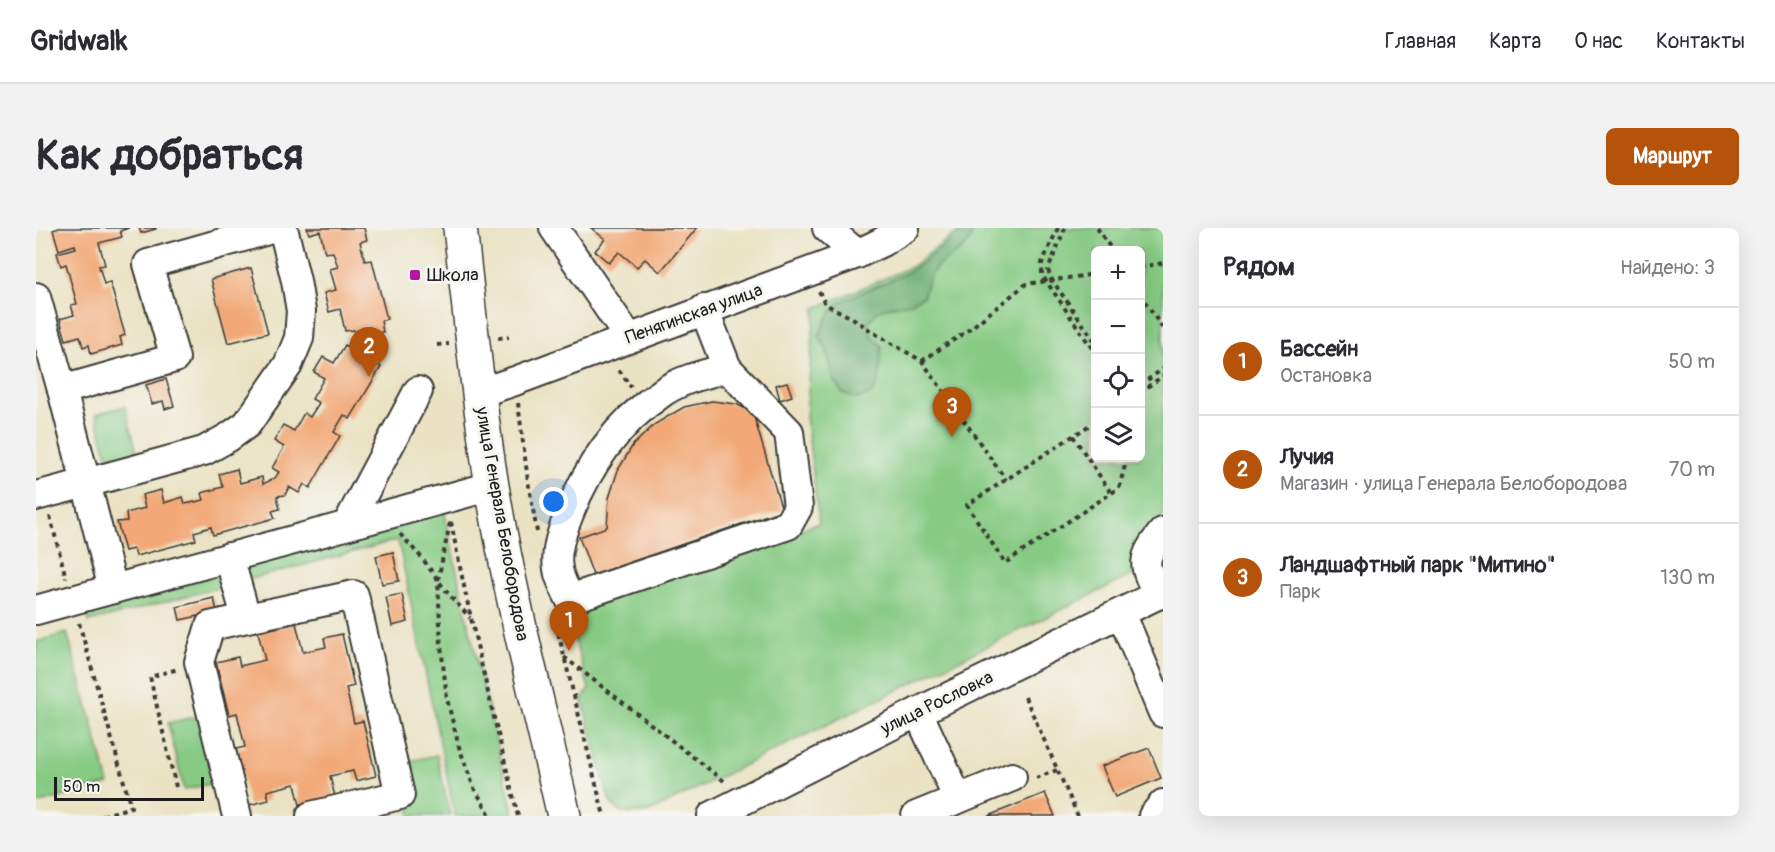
<!DOCTYPE html>
<html lang="ru">
<meta charset="utf-8">
<style>
:root{--surface:#fff;--page:#f2f2f3;--text:#2b2b33;--muted:#7c7c81;--line:#e1e1e2;--accent:#b45309}
body{margin:0;font-family:Pangolin,sans-serif;background:var(--page);color:var(--text)}
.controls{position:absolute;right:18px;top:18px;display:grid;overflow:hidden;border-radius:9px;box-shadow:0 6px 24px #0002}
.controls button{width:54px;height:54px;display:grid;place-items:center;padding:0;border:0;border-bottom:2px solid var(--line);background:var(--surface);color:var(--text);font:30px sans-serif}
.scale{position:absolute;left:18px;bottom:15px;width:150px;box-sizing:border-box;padding-left:6px;border:3px solid #1c1c1c;border-top:0;font-size:16px;line-height:21px;white-space:nowrap;color:#1c1c1c;-webkit-text-stroke:4px #f6f6f2;paint-order:stroke}
.you{position:absolute;left:518px;top:274px;width:21px;height:21px;margin:-15px;border:4px solid #fff;border-radius:50%;background:#1a73e8;box-shadow:0 0 0 9px #1a73e833}
.badge{display:grid;place-items:center;width:39px;height:39px;border-radius:50%;background:var(--accent);color:#fff;font-size:20px;font-weight:700}
.pin{position:absolute;translate:-50% -50px;filter:drop-shadow(0 2px 3px #0008)}
.pin::after{content:'';position:absolute;top:32px;width:21px;height:18px;background:inherit;clip-path:polygon(0 0,100% 0,50% 100%)}
.list{margin:0;padding:0;list-style:none}
h2{display:flex;justify-content:space-between;align-items:center;height:78px;margin:0;padding:0 24px;font-size:26px}
h2 small{font-size:20px;font-weight:400;color:var(--muted)}
.list li{display:grid;grid-template-columns:39px 1fr auto;gap:18px;align-items:center;box-sizing:border-box;height:108px;padding:0 24px;border-top:2px solid var(--line)}
.list b{display:block;font-size:22px;white-space:nowrap}
.list p{margin:0;font-size:20px;white-space:nowrap;color:var(--muted)}
.list em{font-size:20px;font-style:normal;color:var(--muted)}
.icon{flex:none;width:33px;height:33px;fill:none;stroke:currentColor;stroke-width:2;stroke-linecap:round;stroke-linejoin:round}
.map{position:relative;flex:none;width:1127px;height:588px;overflow:hidden;border-radius:9px}
header{display:flex;align-items:center;gap:36px;box-sizing:border-box;height:84px;padding:0 30px;background:var(--surface);border-bottom:2px solid var(--line)}
header strong{font-size:28px}
nav{display:flex;gap:33px;margin-inline-start:auto;font-size:21px}
.intro{display:flex;align-items:center;justify-content:space-between;box-sizing:border-box;height:144px;padding:0 36px}
h1{margin:0;font-size:42px}
.button{padding:15px 27px;border-radius:9px;background:var(--accent);color:#fff;font-size:21px;font-weight:700}
main{display:flex;gap:36px;padding:0 36px}
aside{flex:1;background:var(--surface);border-radius:9px;box-shadow:0 6px 24px #0002}
.map>svg:first-child{display:block}
.green{fill:#86ca83;stroke:#517350;stroke-width:1.5;fill-rule:evenodd}
.forest{fill:#6cae71;stroke:#446546;stroke-width:1.5}
.building{fill:#f2a977}
.lines{fill:none;stroke-linecap:round;stroke-linejoin:round}
.minor-casing{stroke:#3b3a35;stroke-width:32}
.major-casing{stroke:#3b3a35;stroke-width:36}
.path{stroke:#3b3a35;stroke-width:4;stroke-dasharray:4.5 4.5;stroke-linecap:butt}
.minor{stroke:#fff;stroke-width:28}
.major{stroke:#fff;stroke-width:33}
.poi-dot{fill:#b5179e;stroke:#f6f6f2;stroke-width:2}
.labels{text-anchor:middle;dominant-baseline:central;stroke-width:6;stroke-linejoin:round;paint-order:stroke}
.poi-label{font-size:18px;fill:#1c1c1c;stroke:#f6f6f2;text-anchor:start}
.street-label{font-size:18px;fill:#1c1c1c;stroke:#f6f6f2}
</style>
<header>
<strong>Gridwalk</strong>
<nav><a>Главная</a><a>Карта</a><a>О нас</a><a>Контакты</a></nav>
</header>
<div class="intro"><h1>Как добраться</h1><a class="button">Маршрут</a></div>
<main>
<div class="map">
<svg width="1127" height="588" viewBox="0 0 1127 588">
<rect width="100%" height="100%" fill="#f6f6f2"/>
<filter id="ink" filterUnits="userSpaceOnUse"><feTurbulence type="fractalNoise" baseFrequency=".0167" numOctaves="2"/><feDisplacementMap in="SourceGraphic" scale="12" xChannelSelector="R" yChannelSelector="G"/><feConvolveMatrix kernelMatrix="1 2 1 2 8 2 1 2 1" color-interpolation-filters="sRGB"/></filter>
<filter id="wash" filterUnits="userSpaceOnUse"><feTurbulence type="fractalNoise" baseFrequency=".008" numOctaves="4" result="noise"/><feDisplacementMap in="SourceGraphic" scale="24" xChannelSelector="R" yChannelSelector="G"/><feGaussianBlur stdDeviation="1.35" result="paint"/><feColorMatrix in="noise" values="0 0 0 0 0 0 0 0 0 0 0 0 0 0 0 0 0 1.4 0 .05"/><feComposite in="paint" operator="in"/></filter>
<g filter="url(#wash)">
<rect width="100%" height="100%" fill="#eae2c3"/>
<g class="green">
<path d="M926 0H1127V332L613 584C594 586 583 588 573 572L546 471 553 461 529 380 783 295 770 189 779 80 875 39ZM1060 22H1104V230H1060Z"/>
<polygon points="89,178 101,224 72,231 60,186"/>
<polygon points="408,282 428,377 478,588 419,588 362,312 53,394 51,383"/>
<polygon points="31,405 73,556 0,576 0,414"/>
<polygon points="162,488 178,555 148,562 132,495"/>
<polygon points="401,527 414,588 375,588 364,535"/>
</g>
<path class="forest" d="M931 0H937C934 27 913 25 899 41 892 49 890 59 888 68L874 75 857 78 843 82 832 94 836 108 846 118 843 152 836 166 821 171 806 165 797 151 791 122 783 109C788 94 793 84 804 74L873 44Z"/>
<g id="blocks">
<g class="building">
<polygon points="23,0 93,0 84,3 86,9 63,15 69,37 63,38 68,56 74,54 89,107 84,109 86,117 55,126 53,117 47,119 44,108 30,112 24,91 38,87 35,77 41,76 30,36 25,38 21,25 40,20 39,17 23,22 17,2"/>
<polygon points="103,0 120,0 120,1 105,5"/>
<polygon points="271,0 328,0 331,12 324,14 329,33 336,32 351,91 345,93 347,104 335,106 336,115 333,121 344,128 340,135 345,139 314,191 308,187 298,204 304,208 274,260 268,256 263,265 253,259 249,267 241,268 244,281 236,283 239,290 177,307 175,299 158,304 160,312 100,328 98,321 89,323 81,294 91,293 90,285 109,280 106,267 125,262 128,275 147,269 149,276 168,272 166,265 187,259 183,246 201,241 204,255 226,249 227,256 239,250 243,244 236,240 248,219 238,213 247,197 258,203 268,185 274,189 283,175 276,171 288,150 278,144 287,129 298,135 309,117 314,120 319,113 318,102 309,103 304,81 293,84 288,65 300,62 294,41 302,39 297,24 289,25 284,3 273,6"/>
<polygon points="555,0 661,0 624,44 609,31 601,39 583,24 573,35 559,23 569,11"/>
<polygon points="215,40 232,105 192,115 175,51"/>
<polygon points="130,151 138,178 129,181 127,173 116,176 110,157"/>
<polygon points="751,154 756,168 744,172 740,157"/>
<polygon points="676,173 700,176 710,181 718,189 746,282 557,347 543,309 571,299 573,270 582,242 597,217 619,196 648,179"/>
<polygon points="357,324 363,353 346,356 340,328"/>
<polygon points="366,366 372,394 356,398 350,369"/>
<polygon points="178,370 181,384 144,392 141,379"/>
<polygon points="260,395 267,424 290,419 288,410 306,406 318,458 310,460 318,495 327,493 340,548 320,553 317,543 294,548 300,573 265,581 259,556 231,563 233,572 213,577 200,521 209,519 201,485 193,487 180,434 202,429 204,438 229,432 222,404"/>
<polygon points="1113,520 1125,550 1079,569 1066,538"/>
<polygon points="1009,565 1019,588 952,588"/>
</g>
</g>
</g>
<g filter="url(#ink)">
<use href="#blocks" fill-opacity="0" stroke="#3b3a35" stroke-width="1.5"/>
<g class="lines">
<g class="minor-casing">
<g id="minor">
<polyline points="518,0 593,110"/>
<polyline points="791,0 821,26"/>
<polyline points="0,69 26,162 139,130 112,36 239,0"/>
<path d="M668 81 691 140 753 204 762 279 752 297 534 371C530 362 523 351 522 341 519 324 525 307 531 291 551 239 580 196 627 164 646 151 669 146 691 140"/>
<polyline points="26,162 50,255 168,223 193,209 211,196 252,137 263,110 265,83 260,53 247,0"/>
<polyline points="443,165 479,153 821,26 846,14 869,0"/>
<polyline points="0,268 50,255 77,361"/>
<polyline points="311,297 382,163"/>
<polyline points="193,329 210,389"/>
<path d="M1122 367C1107 336 1104 332 1127 304"/>
<polyline points="0,382 456,258"/>
<polyline points="1085,385 1127,485"/>
<polyline points="882,484 922,571 976,549"/>
<polyline points="201,588 163,434 174,398 318,367 364,567 275,588"/>
<polyline points="676,588 882,484 1127,364"/>
<polyline points="880,588 922,571"/>
<polyline points="1117,588 1127,576"/>
</g>
</g>
<g class="major-casing">
<path id="major" d="M424 0C434 86 442 173 456 258 474 369 503 478 528 588"/>
</g>
<g class="path">
<polyline points="1022,0 1006,35 1006,47 1060,126"/>
<polyline points="1029,0 1012,42 1016,52 1060,115"/>
<polyline points="1061,0 1076,22"/>
<polyline points="1104,39 1127,35"/>
<polyline points="783,63 789,76 818,91 838,105 886,133 970,252"/>
<polyline points="1104,66 1127,101"/>
<polyline points="462,110 473,109"/>
<polyline points="401,117 413,116"/>
<polyline points="886,133 931,103 990,56 1060,46"/>
<polyline points="583,142 595,159"/>
<polyline points="1104,157 1127,141"/>
<polyline points="1104,164 1127,148"/>
<polyline points="482,175 492,253 501,304"/>
<polyline points="1060,193 931,277 969,335 1083,260 1091,230"/>
<polyline points="1037,208 1075,265"/>
<polyline points="14,288 30,350"/>
<path d="M415 294C434 393 458 490 482 588"/>
<polyline points="414,295 402,352 405,418 411,471 423,519 438,560 452,583 453,588"/>
<polyline points="364,306 386,330 410,363 434,390"/>
<polyline points="518,388 568,588"/>
<polyline points="43,395 95,579 66,588"/>
<polyline points="528,429 688,553"/>
<polyline points="989,469 1042,588"/>
<polyline points="1000,550 1021,542"/>
<polyline points="140,559 114,449 142,441"/>
</g>
<use href="#minor" class="minor"/>
<use href="#major" class="major"/>
</g>
</g>
<rect class="poi-dot" x="373" y="41" width="12" height="12" rx="3"/>
<g class="labels">
<g class="poi-label">
<text x="391" y="47">Школа</text>
</g>
<g class="street-label">
<text transform="translate(658 86) rotate(-20)">Пенягинская улица</text>
<text transform="translate(466 296) rotate(80)">улица Генерала Белобородова</text>
<text transform="translate(901 475) rotate(-26)">улица Рословка</text>
</g>
</g>
</svg>
<div class="controls">
<button>+</button>
<button>−</button>
<button><svg class="icon" aria-label="locate" viewBox="0 0 24 24"><circle cx="12" cy="12" r="6"/><path d="M12 2v4M12 18v4M2 12h4M18 12h4"/></svg></button>
<button><svg class="icon" aria-label="layers" viewBox="0 0 24 24"><path d="M12 4l9 5-9 5-9-5zM3 14l9 5 9-5"/></svg></button>
</div>
<div class="scale">50 m</div>
<div class="you"></div>
<div class="pin badge" style="left:533px;top:423px">1</div>
<div class="pin badge" style="left:333px;top:149px">2</div>
<div class="pin badge" style="left:916px;top:209px">3</div>
</div>
<aside>
<h2>Рядом<small>Найдено: 3</small></h2>
<ul class="list">
<li><span class="badge">1</span><div><b>Бассейн</b><p>Остановка</p></div><em>50 m</em></li>
<li><span class="badge">2</span><div><b>Лучия</b><p>Магазин · улица Генерала Белобородова</p></div><em>70 m</em></li>
<li><span class="badge">3</span><div><b>Ландшафтный парк &quot;Митино&quot;</b><p>Парк</p></div><em>130 m</em></li>
</ul>
</aside>
</main>
